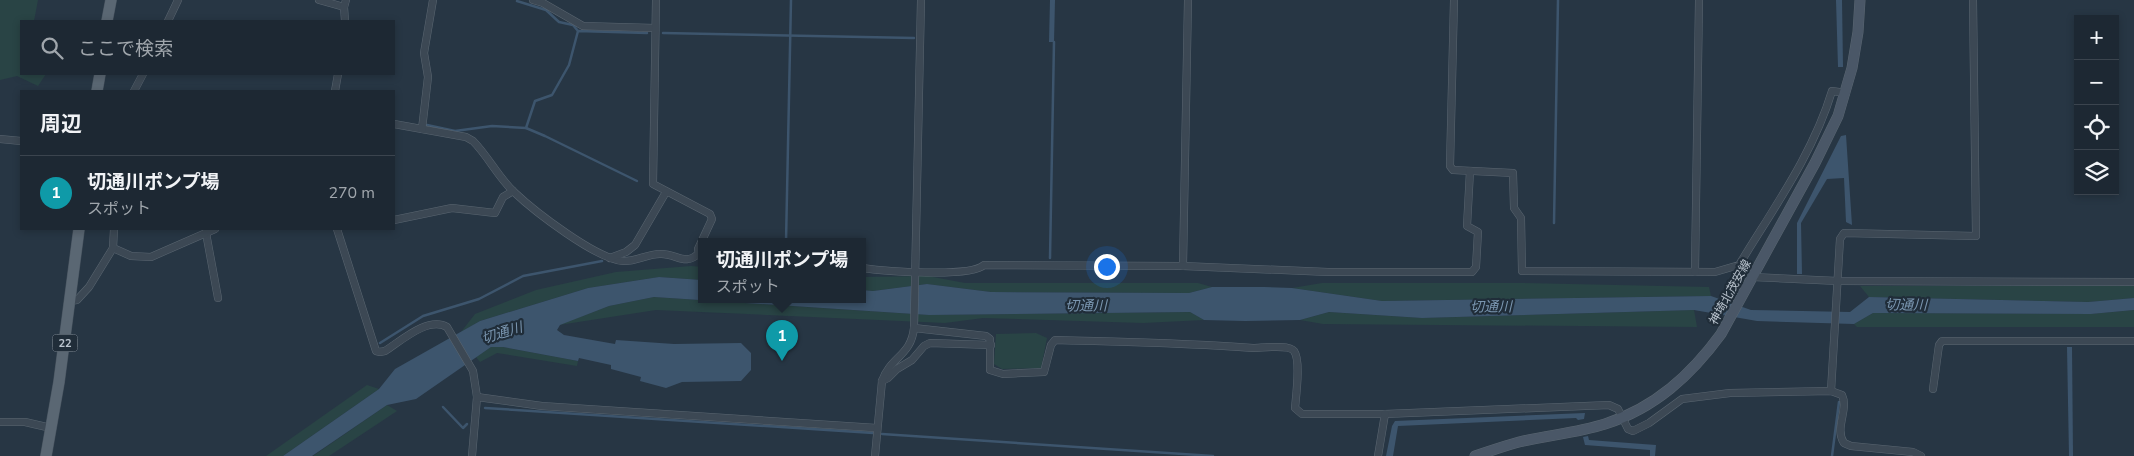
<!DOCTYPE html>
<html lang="ja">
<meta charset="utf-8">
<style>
:root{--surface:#1d2833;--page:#2a343f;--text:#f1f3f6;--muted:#a0a6ac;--line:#3b444e;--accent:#bca0f2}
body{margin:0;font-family:"Nunito Sans","Noto Sans JP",sans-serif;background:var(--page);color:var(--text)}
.controls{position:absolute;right:15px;top:15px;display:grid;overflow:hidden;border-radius:0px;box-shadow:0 2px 8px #0003}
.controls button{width:45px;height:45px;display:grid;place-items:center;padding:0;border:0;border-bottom:1px solid var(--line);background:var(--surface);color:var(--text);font:25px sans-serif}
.you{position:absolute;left:1106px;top:266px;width:18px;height:18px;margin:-12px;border:4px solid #fff;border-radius:50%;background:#1a73e8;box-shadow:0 0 0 8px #1a73e833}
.badge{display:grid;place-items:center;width:32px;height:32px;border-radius:50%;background:var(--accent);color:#fff;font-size:16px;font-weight:700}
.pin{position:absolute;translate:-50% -41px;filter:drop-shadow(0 1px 2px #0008)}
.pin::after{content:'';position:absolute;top:26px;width:18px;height:15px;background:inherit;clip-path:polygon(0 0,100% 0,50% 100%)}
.popup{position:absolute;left:698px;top:238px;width:168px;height:65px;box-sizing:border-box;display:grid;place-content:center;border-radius:0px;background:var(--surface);filter:drop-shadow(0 1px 4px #0005);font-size:16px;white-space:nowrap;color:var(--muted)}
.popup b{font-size:19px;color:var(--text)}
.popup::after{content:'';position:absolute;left:50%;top:100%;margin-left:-10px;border:10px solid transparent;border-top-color:var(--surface)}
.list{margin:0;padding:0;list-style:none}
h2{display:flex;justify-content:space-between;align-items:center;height:65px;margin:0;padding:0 20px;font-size:21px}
h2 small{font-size:16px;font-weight:400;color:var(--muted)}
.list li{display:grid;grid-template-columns:32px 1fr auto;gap:15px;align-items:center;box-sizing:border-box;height:75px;padding:0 20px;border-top:1px solid var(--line)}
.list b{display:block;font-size:19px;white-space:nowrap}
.list p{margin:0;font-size:16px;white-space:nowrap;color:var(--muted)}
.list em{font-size:16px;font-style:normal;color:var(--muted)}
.icon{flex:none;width:28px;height:28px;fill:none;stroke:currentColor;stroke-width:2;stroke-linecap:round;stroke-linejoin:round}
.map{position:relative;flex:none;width:2134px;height:456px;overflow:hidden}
.search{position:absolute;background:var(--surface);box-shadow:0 2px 8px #0003;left:20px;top:20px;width:375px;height:55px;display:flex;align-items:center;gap:12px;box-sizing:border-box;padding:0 18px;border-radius:0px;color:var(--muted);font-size:19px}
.panel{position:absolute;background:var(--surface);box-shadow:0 2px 8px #0003;left:20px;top:90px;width:375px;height:140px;border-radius:0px}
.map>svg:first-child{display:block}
.green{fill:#294445}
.water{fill:#3d556d}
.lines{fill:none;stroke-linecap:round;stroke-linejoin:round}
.stream{stroke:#3d556d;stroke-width:2.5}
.minor-casing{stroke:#5a6671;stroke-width:8}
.secondary-casing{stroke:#5a6671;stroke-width:11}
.primary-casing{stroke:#45515d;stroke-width:12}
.minor{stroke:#3c4854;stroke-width:7}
.secondary{stroke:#4a5767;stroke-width:10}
.primary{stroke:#5a6773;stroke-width:11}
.labels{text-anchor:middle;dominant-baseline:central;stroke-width:4.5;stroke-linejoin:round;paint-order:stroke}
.shield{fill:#202d39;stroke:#8b96a1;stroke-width:1}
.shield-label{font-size:11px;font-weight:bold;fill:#b9c3cd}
.street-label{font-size:12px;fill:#b9c3cd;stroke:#202d39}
.water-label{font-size:14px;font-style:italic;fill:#7a96b0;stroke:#202d39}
</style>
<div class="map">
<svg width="2134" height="456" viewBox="0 0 2134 456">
<rect width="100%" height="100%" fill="#273644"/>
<g class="green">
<polygon points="0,0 38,0 34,21 21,21 21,74 46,74 38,86 17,76 0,80"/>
<polygon points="691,266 702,267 702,280 659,277 588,288 480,321 461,332 475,314 536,290 616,272"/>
<polygon points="928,276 965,283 1198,283 1212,287 1189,293 991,292 927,284 873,291 862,290 862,277"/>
<polygon points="1322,283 1522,283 1709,287 1711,296 1382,301 1292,288"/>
<polygon points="1860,286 2134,286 2134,298 2088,302 1869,297"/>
<polygon points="654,297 929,315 1190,312 1204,320 1143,323 983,318 945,323 656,310 559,325 609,306"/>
<polygon points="1694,310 1697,327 1323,324 1300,320 1329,312 1422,318"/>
<polygon points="2134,310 2134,327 1857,327 1854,324 1873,313 2091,314"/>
<polygon points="1036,333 1047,338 1041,368 1002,369 994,364 996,334"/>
<polygon points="491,347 503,347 578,361 577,366 497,353 480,362 476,357"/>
<polygon points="367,385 379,389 283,456 266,456"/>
<polygon points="387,405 397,411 329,456 313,456"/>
</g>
<g class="water">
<polygon points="1050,0 1055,0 1054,42 1049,42"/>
<polygon points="1836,0 1842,0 1843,67 1838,67"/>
<polygon points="1846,135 1852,225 1846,222 1844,178 1827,179 1801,223 1802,274 1797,274 1797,223 1841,136"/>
<polygon points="659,277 702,280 702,300 862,300 862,290 873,291 927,284 991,292 1189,293 1212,287 1264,287 1292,288 1382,301 1711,296 1751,310 1850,312 1869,297 2088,302 2134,298 2134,310 2091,314 1873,313 1854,324 1757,321 1694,310 1422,318 1329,312 1300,320 1245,321 1204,320 1190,312 929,315 654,297 609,306 560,325 557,330 564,335 615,344 616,340 674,344 741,343 751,353 751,370 741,381 682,382 666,388 640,381 641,377 611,369 611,365 579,358 578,361 503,347 491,347 416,399 387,405 312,456 283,456 379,389 395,369 480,321 588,288"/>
<polygon points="2067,347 2072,347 2073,456 2069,456"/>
<polygon points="1585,413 1584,419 1578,420 1576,418 1398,426 1393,456 1386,456 1392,426 1395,421"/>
<polygon points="1588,436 1589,440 1656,445 1655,456 1650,456 1650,450 1585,445 1583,437"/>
</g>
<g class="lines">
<g class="stream">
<polyline points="517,1 546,10 559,22 573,25 578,31"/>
<polyline points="663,33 914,38"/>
<polyline points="427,125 455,131 492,126 526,128 535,101 552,95 569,65 578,31 647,33"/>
<polyline points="526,128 545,136 637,181"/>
<polyline points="1554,223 1558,0"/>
<polyline points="786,242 791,0"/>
<polyline points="1050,258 1054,42"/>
<polyline points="380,343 423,316 479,299 523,276 602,261"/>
<polyline points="443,407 463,428 467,424"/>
<polyline points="485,408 873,433"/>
<polyline points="882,434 1213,456"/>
<polyline points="1832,456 1839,402"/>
</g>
<g class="minor-casing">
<g id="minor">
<polyline points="319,0 344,7"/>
<polyline points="533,0 543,3 583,26 655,28"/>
<path d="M1454 0 1450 166 1453 170 1513 173 1514 208 1521 218 1522 271 1715 272 1739 265C1773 209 1813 154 1832 91L1846 93"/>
<polyline points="168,21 178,0"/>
<polyline points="345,21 344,7 346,0"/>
<polyline points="134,91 143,74"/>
<polyline points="335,91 338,74"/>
<path d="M394 124 466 137 473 141C488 156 498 177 514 192 534 211 596 259 623 261 635 262 647 254 660 254 676 253 685 267 699 253L698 249 712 219 710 214 653 184 656 0"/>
<polyline points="422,129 428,77 424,53 433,0"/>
<polyline points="0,139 21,141"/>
<polyline points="394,220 452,208 495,213 503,197 513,191"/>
<path d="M337 229 376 351 380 352 385 351C401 341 428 316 447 327L473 371 477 397 472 456"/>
<polyline points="206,233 218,298"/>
<polyline points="113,248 131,256 151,257 215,229"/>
<polyline points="610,258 626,252 635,245 666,192"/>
<polyline points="1183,266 1188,0"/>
<path d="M862 268C883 271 970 278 984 265L1183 266 1328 272H1472L1476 267 1478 232 1467 226 1470 171"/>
<polyline points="1695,272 1699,0"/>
<polyline points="1752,277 1838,281 2134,282"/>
<polyline points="70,301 77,300 89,287 113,248 114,229"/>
<path d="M914 328 986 336 990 339V370L1003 374 1044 372 1051 345 1055 340C1121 342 1187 343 1253 348 1262 348 1289 344 1294 351 1301 360 1296 396 1295 408L1302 414H1385L1609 405 1618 409 1628 429 1633 431 1649 423 1682 399 1730 393 1831 391 1842 395C1849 410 1834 428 1844 443L1851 446 1913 452 1921 456"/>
<polyline points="882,381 888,378 897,369 912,360 924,346 930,343 991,345"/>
<polyline points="1933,389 1939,345 1942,341 2134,341"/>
<polyline points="1831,391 1840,239 1844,233 1976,236 1973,0"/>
<polyline points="477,397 542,406 877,428"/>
<polyline points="0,422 25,422 51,428"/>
<path d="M875 456 882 381C891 356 911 356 914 328L921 0"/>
<polyline points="1378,456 1385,414"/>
</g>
</g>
<g class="secondary-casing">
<path id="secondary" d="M1475 456C1490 451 1504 446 1519 442 1548 435 1577 433 1605 424 1655 408 1691 375 1721 334L1815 163 1838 116 1852 68 1858 32 1860 0"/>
</g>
<g class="primary-casing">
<g id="primary">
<polyline points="107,21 111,0"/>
<polyline points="97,91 100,74"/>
<polyline points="46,456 59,382 79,229"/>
</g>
</g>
<use href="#minor" class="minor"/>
<use href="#secondary" class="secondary"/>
<use href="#primary" class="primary"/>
</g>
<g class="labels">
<rect class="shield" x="52.5" y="334.5" width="25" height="17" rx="4"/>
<g class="shield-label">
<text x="65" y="343">22</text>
</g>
<g class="street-label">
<text transform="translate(1730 292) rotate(-61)">神埼北茂安線</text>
</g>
<g class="water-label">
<text transform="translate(1906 305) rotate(1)">切通川</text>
<text transform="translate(1086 306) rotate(-1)">切通川</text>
<text transform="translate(1491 307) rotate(-1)">切通川</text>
<text transform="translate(502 333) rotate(-17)">切通川</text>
</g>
</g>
</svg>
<div class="controls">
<button>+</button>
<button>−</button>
<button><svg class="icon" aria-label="locate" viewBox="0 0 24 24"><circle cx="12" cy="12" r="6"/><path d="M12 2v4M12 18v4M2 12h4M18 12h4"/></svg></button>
<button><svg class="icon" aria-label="layers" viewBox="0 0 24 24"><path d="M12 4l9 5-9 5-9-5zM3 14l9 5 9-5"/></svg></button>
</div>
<div class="you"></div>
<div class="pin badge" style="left:782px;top:361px;background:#0f9aa8">1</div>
<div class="popup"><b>切通川ポンプ場</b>スポット</div>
<div class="search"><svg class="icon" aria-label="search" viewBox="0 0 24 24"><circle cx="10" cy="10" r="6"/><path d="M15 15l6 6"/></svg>ここで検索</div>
<section class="panel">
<h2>周辺<small></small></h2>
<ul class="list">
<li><span class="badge" style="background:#0f9aa8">1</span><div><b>切通川ポンプ場</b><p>スポット</p></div><em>270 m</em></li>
</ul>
</section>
</div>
